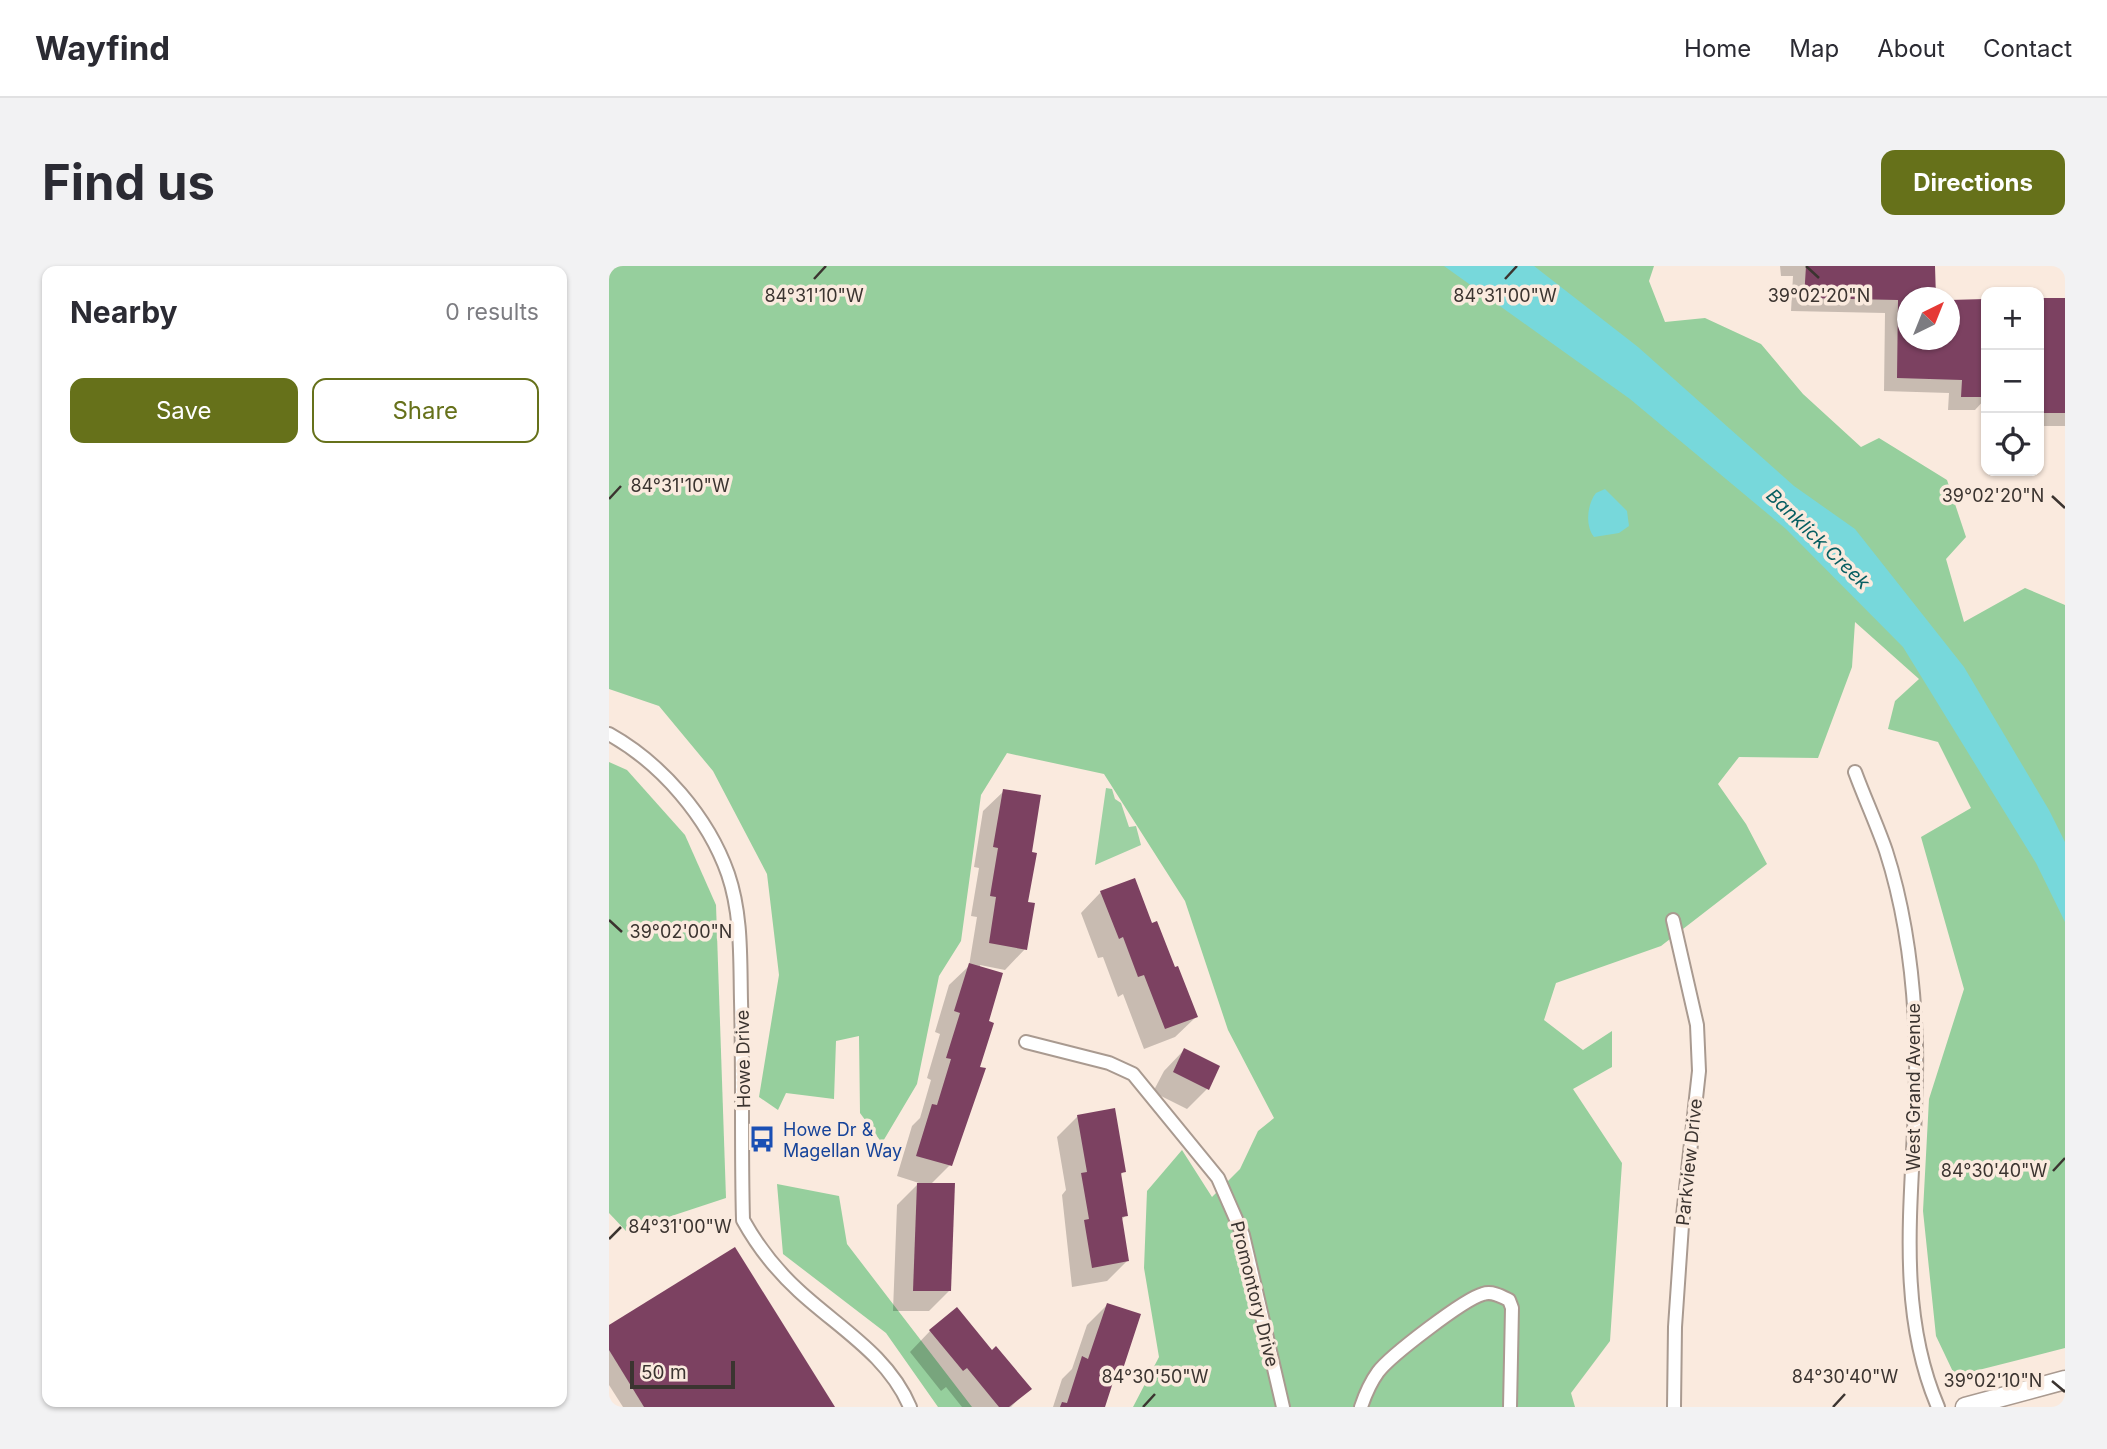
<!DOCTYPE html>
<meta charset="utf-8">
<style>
:root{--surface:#fff;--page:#f2f2f3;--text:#2b2b33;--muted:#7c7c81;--line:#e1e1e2;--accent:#66711a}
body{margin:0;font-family:Inter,sans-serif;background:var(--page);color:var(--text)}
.controls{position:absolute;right:21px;top:21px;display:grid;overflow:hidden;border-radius:14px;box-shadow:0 2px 5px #0004}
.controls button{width:63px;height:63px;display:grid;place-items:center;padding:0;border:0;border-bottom:2px solid var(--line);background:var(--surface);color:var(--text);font:35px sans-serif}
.compass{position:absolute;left:1288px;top:21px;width:63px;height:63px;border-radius:50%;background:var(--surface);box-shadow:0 2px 5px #0004;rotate:43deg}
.scale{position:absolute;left:21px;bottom:18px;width:105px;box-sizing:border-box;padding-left:7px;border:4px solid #3b3430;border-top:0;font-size:19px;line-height:24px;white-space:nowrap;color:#3b3430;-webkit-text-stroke:5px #faeade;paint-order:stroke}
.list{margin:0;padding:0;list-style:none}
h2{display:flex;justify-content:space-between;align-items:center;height:91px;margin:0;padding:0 28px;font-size:30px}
h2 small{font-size:23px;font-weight:400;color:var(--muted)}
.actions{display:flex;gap:14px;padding:21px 28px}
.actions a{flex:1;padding:16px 0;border:2px solid var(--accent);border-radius:14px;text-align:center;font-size:24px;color:var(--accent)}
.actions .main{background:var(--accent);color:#fff}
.icon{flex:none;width:38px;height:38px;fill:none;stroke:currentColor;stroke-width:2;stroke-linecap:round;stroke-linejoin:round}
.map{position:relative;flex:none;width:1456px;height:1141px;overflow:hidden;border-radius:14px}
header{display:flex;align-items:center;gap:42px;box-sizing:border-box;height:98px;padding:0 35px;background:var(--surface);border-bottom:2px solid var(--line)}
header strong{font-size:33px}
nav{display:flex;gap:38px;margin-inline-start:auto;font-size:24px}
.intro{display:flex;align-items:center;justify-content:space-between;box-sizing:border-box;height:168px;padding:0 42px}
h1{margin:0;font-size:49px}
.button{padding:18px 32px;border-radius:14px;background:var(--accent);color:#fff;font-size:24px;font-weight:700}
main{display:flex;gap:42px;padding:0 42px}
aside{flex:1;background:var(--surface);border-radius:14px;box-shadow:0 2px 5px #0004}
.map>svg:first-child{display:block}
.green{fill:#9dd1a3}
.forest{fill:#96cf9d}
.water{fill:#77d8db}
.shadow{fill:#0003}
.building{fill:#7c4161}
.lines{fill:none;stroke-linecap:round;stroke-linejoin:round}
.street-casing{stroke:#a99a90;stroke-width:16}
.secondary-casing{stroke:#a99a90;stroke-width:21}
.street{stroke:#fff;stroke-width:12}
.secondary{stroke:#fff;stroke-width:18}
.ticks{fill:none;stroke:#3b3430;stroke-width:2.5}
.labels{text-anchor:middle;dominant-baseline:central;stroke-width:7;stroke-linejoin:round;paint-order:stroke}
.street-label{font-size:18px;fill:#3b3430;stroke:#faeade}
.transit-label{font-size:18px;fill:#164399;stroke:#faeade;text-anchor:start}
.water-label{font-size:19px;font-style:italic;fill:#075e61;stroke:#faeade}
.ticks-label{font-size:18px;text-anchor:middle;fill:#3b3430;stroke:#faeade;stroke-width:7;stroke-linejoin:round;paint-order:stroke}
</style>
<header>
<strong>Wayfind</strong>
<nav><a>Home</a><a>Map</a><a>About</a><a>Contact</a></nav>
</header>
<div class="intro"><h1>Find us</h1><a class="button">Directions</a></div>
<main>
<aside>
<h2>Nearby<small>0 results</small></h2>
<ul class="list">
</ul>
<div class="actions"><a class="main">Save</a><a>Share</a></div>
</aside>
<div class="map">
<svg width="1456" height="1141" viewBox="0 0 1456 1141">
<rect width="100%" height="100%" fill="#faeade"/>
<polygon class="green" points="497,522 503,523 506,533 512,537 520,561 527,560 532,579 486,599"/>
<g class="forest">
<polygon points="0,0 1045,0 1040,15 1056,56 1096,52 1152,78 1194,128 1252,181 1270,172 1338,214 1357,271 1337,293 1355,356 1416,322 1456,339 1456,1082 1346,1110 1327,1070 1314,945 1320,833 1355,723 1312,571 1362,542 1329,476 1279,463 1286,435 1310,413 1246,356 1243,401 1209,492 1130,491 1109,518 1137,558 1158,598 1052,680 947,717 935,754 974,784 1003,765 1003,801 964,823 1013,897 1001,1075 962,1127 966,1141 524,1141 550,1091 535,1002 538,925 573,884 603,931 631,903 649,865 665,852 619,764 576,635 495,508 398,487 372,529 352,675 330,710 308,818 273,877 251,847 250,770 227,775 225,833 177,827 169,844 150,831 170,709 158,608 104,505 50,440 0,423"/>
<polygon points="0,496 18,504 76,569 107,639 117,932 17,965 0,947"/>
<polygon points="168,918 230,930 238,978 363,1141 329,1141 277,1067 174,988"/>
</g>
<g class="water">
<polygon points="835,0 925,0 1029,81 1185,220 1246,263 1355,401 1440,544 1456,576 1456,656 1427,597 1294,381 1177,263 1021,133"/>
<path d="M996 223 1018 245 1020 260 1010 267 985 271C976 260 978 238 987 227Z"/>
</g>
<g class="shadow">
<polygon points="1171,0 1325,0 1298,32 1298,74 1340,74 1340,35 1377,35 1377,132 1366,144 1339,144 1340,127 1275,125 1276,47 1182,45 1184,10 1172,10"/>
<rect x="1430" y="34" width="26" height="126"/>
<polygon points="395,525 421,588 416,683 396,704 371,699 378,757 369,802 374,804 341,899 322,918 341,1024 320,1045 284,1045 288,939 310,917 288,910 303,860 311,852 322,814 318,812 331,768 326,766 340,719 360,700 368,651 362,650 370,602 365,601 374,545"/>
<polygon points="492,626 542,659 587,751 566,771 535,783 514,728 509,731 494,691 489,692 472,647"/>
<polygon points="575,784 598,823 578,843 544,826 555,805"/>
<polygon points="469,850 515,905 511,910 517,949 511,955 518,995 498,1015 463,1021 453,929 457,924 448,871"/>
<polygon points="498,1039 510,1108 503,1115 494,1141 444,1141 453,1113 463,1103 478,1059"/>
<polygon points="0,1061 224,1141 14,1141 0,1119"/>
<polygon points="321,1065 383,1086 420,1122 402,1141 353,1141 337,1121 332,1125 301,1086"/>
</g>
<g class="building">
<polygon points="1197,0 1326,0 1327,32 1298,32 1298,74 1340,74 1340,34 1377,33 1377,131 1352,131 1353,114 1288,112 1289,34 1195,32"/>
<rect x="1430" y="32" width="26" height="115"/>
<polygon points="394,523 432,529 423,586 428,587 419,636 426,637 418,684 380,677 387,631 381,630 389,582 384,581"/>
<polygon points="526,612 543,657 548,655 566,701 569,700 589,751 556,763 535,709 529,711 514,671 510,673 491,625"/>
<polygon points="360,697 394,707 380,755 385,757 371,801 377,802 343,900 307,890 323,838 328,839 342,793 337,792 351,747 345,745"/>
<polygon points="575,782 611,800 600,824 564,806"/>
<polygon points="506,842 517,906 512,907 519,950 513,951 520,995 483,1002 475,954 480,953 472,907 478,906 468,849"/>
<polygon points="308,917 346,917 342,1025 304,1025"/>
<polygon points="126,981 226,1141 35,1141 0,1084 0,1059"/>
<polygon points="498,1037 532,1048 512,1109 507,1107 496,1141 451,1141 453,1136 458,1137 473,1090 479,1093"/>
<polygon points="348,1041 383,1084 387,1080 423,1123 400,1141 390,1141 358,1102 354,1105 320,1064"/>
</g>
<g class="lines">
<g class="street-casing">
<g id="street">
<path d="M0 468C52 497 99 551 119 608 133 649 131 692 132 735 134 808 132 881 134 954 149 981 167 1004 190 1025 230 1062 279 1089 301 1141"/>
<path d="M1246 506C1256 533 1268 559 1277 585 1297 647 1305 714 1307 779 1310 899 1280 1027 1329 1141"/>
<polyline points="1064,654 1088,759 1090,805 1073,959 1066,1061 1065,1141"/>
<polyline points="417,776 500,797 524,808 609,912 634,969 674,1141"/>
<path d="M752 1141C756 1129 761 1117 769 1106 781 1090 855 1033 874 1028 883 1025 892 1030 900 1034L903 1042 901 1141"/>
</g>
</g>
<g class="secondary-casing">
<polyline id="secondary" points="1356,1141 1456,1114"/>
</g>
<use href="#street" class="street"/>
<use href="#secondary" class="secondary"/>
</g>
<path class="ticks" d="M1197 0 1210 12M205 13 217 0M896 13 908 0M1443 230 1456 242M0 233 12 220M0 654 13 666M1444 905 1456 892M0 973 12 961M1443 1115 1456 1126M534 1141 546 1128M1224 1141 1236 1128"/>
<defs>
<g id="bus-bare" transform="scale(2.1)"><path d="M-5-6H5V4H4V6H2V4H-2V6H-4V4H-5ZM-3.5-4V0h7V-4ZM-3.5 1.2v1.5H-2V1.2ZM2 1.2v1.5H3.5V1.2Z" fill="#1a4fb4" stroke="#faeade" stroke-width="2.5" paint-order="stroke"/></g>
</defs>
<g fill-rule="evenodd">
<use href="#bus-bare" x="153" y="873"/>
</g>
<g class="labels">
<g class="street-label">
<text transform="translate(134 793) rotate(-91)">Howe Drive</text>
<text transform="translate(1304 821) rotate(-90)">West Grand Avenue</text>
<text transform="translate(1080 896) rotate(-84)">Parkview Drive</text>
<text transform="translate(646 1028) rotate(76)">Promontory Drive</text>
</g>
<g class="transit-label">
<text x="174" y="863">Howe Dr &amp;<tspan x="174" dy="21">Magellan Way</tspan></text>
</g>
<g class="water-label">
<text transform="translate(1209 273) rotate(44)">Banklick Creek</text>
</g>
</g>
<g class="ticks-label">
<text x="1210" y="36">39°02'20"N</text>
<text x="205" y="36">84°31'10"W</text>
<text x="896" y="36">84°31'00"W</text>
<text x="71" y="226">84°31'10"W</text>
<text x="1384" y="236">39°02'20"N</text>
<text x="72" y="672">39°02'00"N</text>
<text x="1385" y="911">84°30'40"W</text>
<text x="71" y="967">84°31'00"W</text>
<text x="546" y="1117">84°30'50"W</text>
<text x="1236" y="1117">84°30'40"W</text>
<text x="1384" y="1121">39°02'10"N</text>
</g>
</svg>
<div class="controls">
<button>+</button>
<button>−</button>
<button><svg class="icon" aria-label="locate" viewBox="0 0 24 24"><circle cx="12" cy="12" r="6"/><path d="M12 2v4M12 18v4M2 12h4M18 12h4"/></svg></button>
</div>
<svg class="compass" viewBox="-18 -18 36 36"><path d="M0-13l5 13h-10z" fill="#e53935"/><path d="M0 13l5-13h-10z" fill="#7c7c81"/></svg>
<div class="scale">50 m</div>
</div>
</main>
